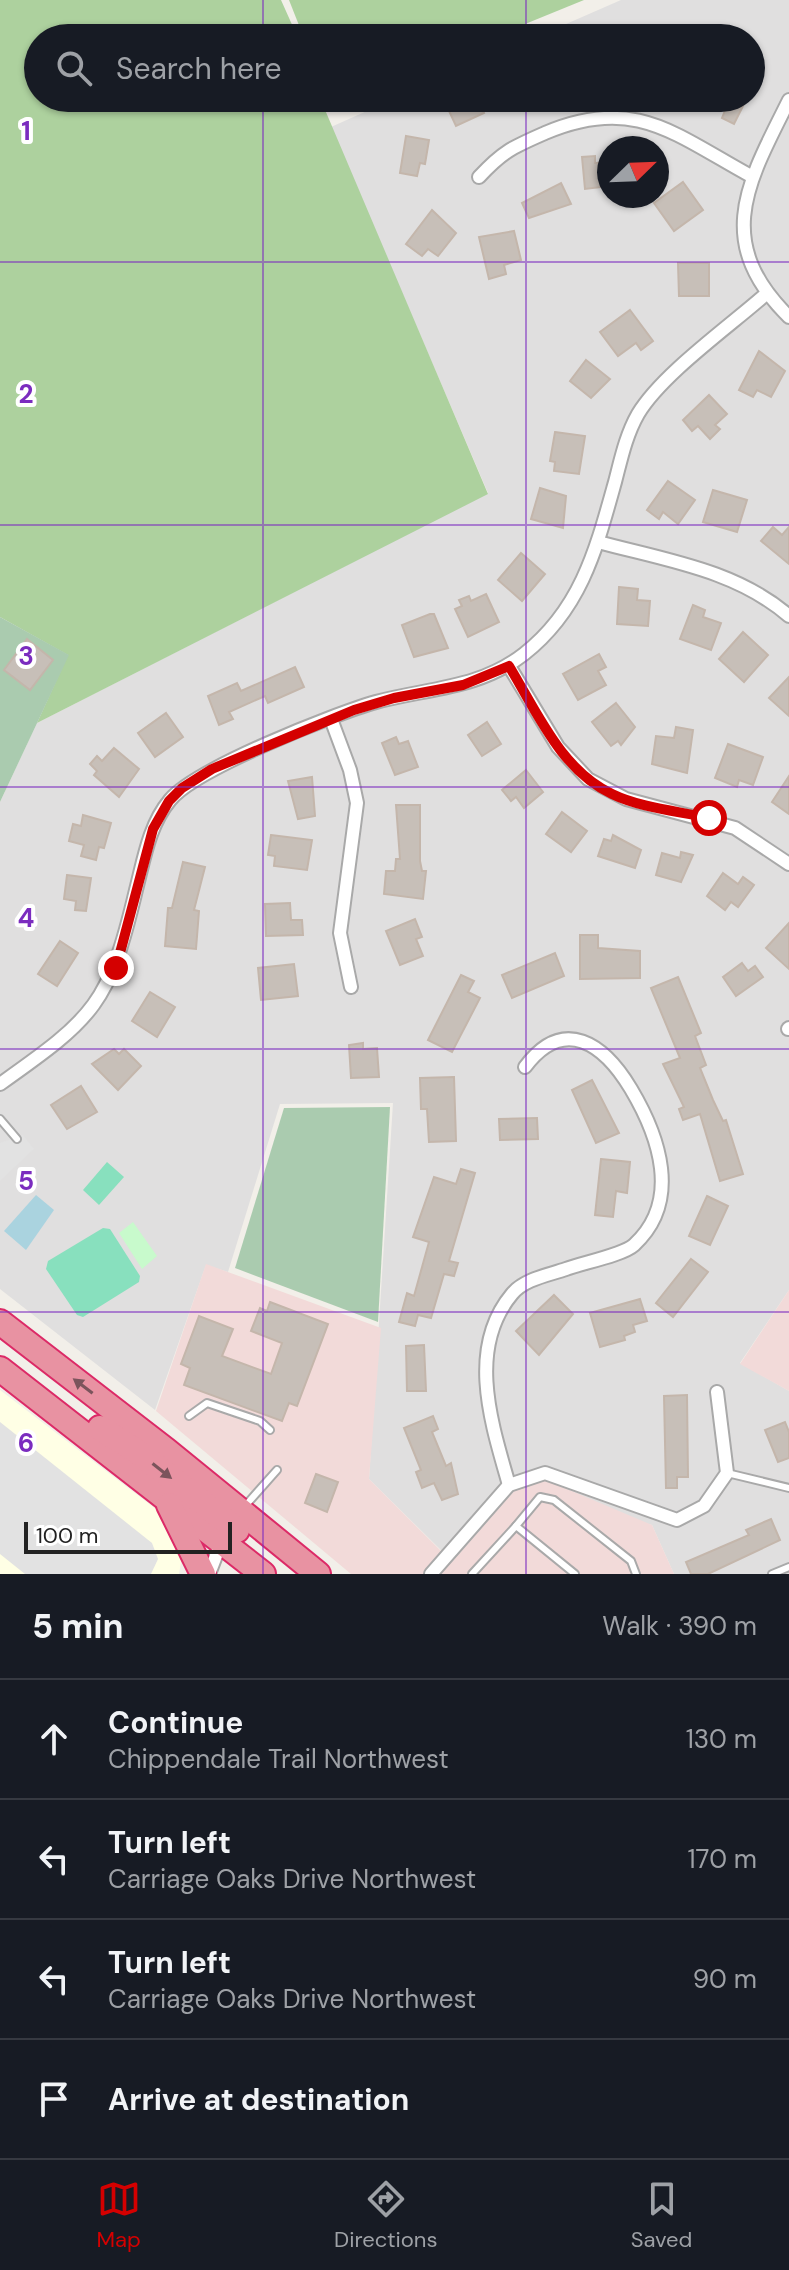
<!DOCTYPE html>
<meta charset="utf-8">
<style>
:root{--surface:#171b24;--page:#20242c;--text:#f1f3f6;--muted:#9ea1a6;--line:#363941;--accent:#d40000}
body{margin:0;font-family:"DM Sans",sans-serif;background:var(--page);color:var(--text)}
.compass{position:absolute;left:597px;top:136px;width:72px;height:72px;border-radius:50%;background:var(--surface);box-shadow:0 2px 6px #0004;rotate:67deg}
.scale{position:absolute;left:24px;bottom:20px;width:208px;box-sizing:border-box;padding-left:8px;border:4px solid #222;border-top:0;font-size:22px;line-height:28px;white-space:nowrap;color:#222;-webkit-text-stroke:6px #fff;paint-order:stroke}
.stop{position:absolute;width:24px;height:24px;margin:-18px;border:6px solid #d40000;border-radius:50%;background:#fff}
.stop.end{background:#d40000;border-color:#fff;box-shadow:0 2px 8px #0008}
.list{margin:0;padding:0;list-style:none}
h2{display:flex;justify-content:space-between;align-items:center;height:104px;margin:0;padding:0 32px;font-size:34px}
h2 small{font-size:26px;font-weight:400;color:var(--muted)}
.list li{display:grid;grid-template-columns:52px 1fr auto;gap:24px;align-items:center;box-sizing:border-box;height:120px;padding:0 32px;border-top:2px solid var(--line)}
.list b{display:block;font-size:30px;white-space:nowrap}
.list p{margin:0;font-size:26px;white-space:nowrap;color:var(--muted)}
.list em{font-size:26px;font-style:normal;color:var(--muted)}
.icon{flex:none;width:44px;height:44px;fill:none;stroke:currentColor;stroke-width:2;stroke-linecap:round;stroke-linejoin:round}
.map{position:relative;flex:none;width:789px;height:1574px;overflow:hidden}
.search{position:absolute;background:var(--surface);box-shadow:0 2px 6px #0004;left:24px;right:24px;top:24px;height:88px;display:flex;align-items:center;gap:20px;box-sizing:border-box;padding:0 28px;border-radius:44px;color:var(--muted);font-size:30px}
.sheet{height:584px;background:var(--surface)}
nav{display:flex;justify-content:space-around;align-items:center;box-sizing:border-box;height:112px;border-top:2px solid var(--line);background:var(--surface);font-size:22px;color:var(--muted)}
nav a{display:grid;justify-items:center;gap:4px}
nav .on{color:var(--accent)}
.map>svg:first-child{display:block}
.residential{fill:#e0dfdf;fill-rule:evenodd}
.commercial{fill:#f2dad9}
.education{fill:#ffffe5}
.forest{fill:#add19e}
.cemetery{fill:#aacbaf}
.park{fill:#c8facc}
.pitch{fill:#88e0be}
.parking{fill:#e2e2e2}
.water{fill:#aad3df}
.building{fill:#c7bfb8;stroke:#c4b6ab;stroke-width:2}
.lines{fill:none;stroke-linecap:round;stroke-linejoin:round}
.lane-casing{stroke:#a9a9a9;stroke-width:10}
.street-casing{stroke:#a9a9a9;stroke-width:16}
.highway-casing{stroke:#dc2a67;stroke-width:28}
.lane{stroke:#fff;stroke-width:6}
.street{stroke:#fff;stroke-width:12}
.highway{stroke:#e892a2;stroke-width:24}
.oneway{fill:#7b545c}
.route{stroke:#d40000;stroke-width:10}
.grid{fill:none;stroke:#7b2cbf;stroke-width:2;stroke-opacity:0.55}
.grid-label{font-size:26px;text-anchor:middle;font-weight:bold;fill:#7b2cbf;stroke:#fff;stroke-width:8;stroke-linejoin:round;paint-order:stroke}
</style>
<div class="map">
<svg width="789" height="1574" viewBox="0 0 789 1574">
<rect width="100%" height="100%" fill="#f2efe9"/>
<path class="residential" d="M621 0H789V1290L740 1363 789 1391V1574H674L652 1525 516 1489 453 1562 369 1479 393 1103 280 1104 228 1272 206 1265 155 1410 0 1289V802L37 723 488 493 331 127 396 98H751V38H534ZM609 148H657V196H609Z"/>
<g class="commercial">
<polygon points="206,1264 381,1328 369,1479 452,1562 516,1489 541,1478 652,1525 674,1574 351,1574 156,1411"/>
<polygon points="789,1290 789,1391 740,1364"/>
</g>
<polygon class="education" points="0,1390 165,1516 175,1532 181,1562 179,1574 0,1574"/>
<g class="forest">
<polygon points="0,0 281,0 298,38 38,38 38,98 320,98 488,494 37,723 68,655 0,617"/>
<polygon points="289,0 584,0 491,38 304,38"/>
</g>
<g class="cemetery">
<polygon points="0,617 69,655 0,802"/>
<polygon points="390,1107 378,1322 235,1268 284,1108"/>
</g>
<polygon class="park" points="133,1222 157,1256 142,1269 119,1233"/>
<g class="pitch">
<polygon points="107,1162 124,1177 99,1205 83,1190"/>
<polygon points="103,1228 110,1229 140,1276 139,1282 83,1317 77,1315 46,1269 48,1261"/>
</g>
<g class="parking">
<polygon points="23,1135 34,1149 0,1181 0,1143"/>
<polygon points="0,1422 152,1543 158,1559 151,1574 25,1574 0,1554"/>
</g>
<polygon class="water" points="36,1195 54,1210 26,1250 4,1231"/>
<g class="building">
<polygon points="443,98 477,98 484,113 456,126"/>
<polygon points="707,98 747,98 734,124 722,118 726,108"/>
<polygon points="406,136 429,140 425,164 420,163 417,176 400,173"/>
<polygon points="595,156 595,163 609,162 609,186 585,189 582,157"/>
<polygon points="683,182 703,210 674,231 654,203"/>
<polygon points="561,183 571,204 529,218 522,203"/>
<polygon points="432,210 456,233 438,256 428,249 422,256 406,244"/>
<polygon points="514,231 521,260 504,265 506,274 489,279 479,237"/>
<polygon points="678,263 709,263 709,296 679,296"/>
<polygon points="630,310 653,341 641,350 636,343 618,356 600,332"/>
<polygon points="759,351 785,371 771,397 757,390 753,397 739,390"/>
<polygon points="586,360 610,379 591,398 570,381"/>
<polygon points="709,395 727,414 715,425 720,429 710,439 698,426 692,431 683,420"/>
<polygon points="555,432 585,436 579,474 554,471 555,462 550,461"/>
<polygon points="668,481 695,500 678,524 663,512 659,519 647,510"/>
<polygon points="540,488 566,496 563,528 531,519"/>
<polygon points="713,490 747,500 737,532 703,522"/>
<polygon points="773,527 782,535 789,527 789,564 761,541"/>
<polygon points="521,553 545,574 522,601 498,580"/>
<polygon points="619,587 638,589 637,600 650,601 648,626 617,624"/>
<polygon points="486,594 499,622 468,637 455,609 462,606 459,600 469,596 471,601"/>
<polygon points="693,605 705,610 703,617 721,623 711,650 680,639"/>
<polygon points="430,614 434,614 448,648 414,657 402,625"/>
<polygon points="743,632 768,655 744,682 719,659"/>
<polygon points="27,639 53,660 30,690 4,670"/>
<polygon points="599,654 606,667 598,671 606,685 578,700 563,674"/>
<polygon points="295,667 304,687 268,703 265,696 229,712 233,719 219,725 208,696 237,683 241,691"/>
<polygon points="789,677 789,716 769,698"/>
<polygon points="616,703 635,727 621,745 618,741 611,746 592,722"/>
<polygon points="166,713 183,737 155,757 138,733"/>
<polygon points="487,722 501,744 482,756 468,735"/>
<polygon points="676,727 693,730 687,773 652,764 656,736 674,738"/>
<polygon points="396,737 399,744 408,741 418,767 395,775 382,743"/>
<polygon points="728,744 763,757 753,785 739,780 737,787 715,778"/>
<polygon points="114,748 139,769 119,797 94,775 97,771 90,764 97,756 102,761"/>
<polygon points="526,770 543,792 524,808 516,797 511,801 502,790"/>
<polygon points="789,776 789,814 772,802"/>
<polygon points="312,777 315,816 298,819 288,781"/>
<polygon points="396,805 420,805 420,861 422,871 426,871 423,899 384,894 386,871 395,871 396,859 400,859"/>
<polygon points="562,812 587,831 571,852 546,834"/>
<polygon points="83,815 111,823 104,848 99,847 96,860 81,856 84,845 69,841 73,824 81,826"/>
<polygon points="271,835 312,840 307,870 274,866 275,856 268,855"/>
<polygon points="613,835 641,850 635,868 598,856 604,839 611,841"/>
<polygon points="681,852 693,855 681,882 656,875 662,853 680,858"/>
<polygon points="183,862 205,867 194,910 199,911 196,949 165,946 168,908 172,908"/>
<polygon points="723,873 738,884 743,877 754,885 738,907 731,902 725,910 707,896"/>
<polygon points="67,875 91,878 86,911 75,910 76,901 64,899"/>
<polygon points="290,903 291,920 302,920 303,935 266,936 265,904"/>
<polygon points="415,919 422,937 416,939 423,956 400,965 386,931"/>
<polygon points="789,923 789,969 766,948"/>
<polygon points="580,935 598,935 598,948 640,951 640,978 580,979"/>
<polygon points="60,941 78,953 57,986 38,974"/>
<polygon points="555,953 564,976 512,998 502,975"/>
<polygon points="742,963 748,971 755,966 763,977 736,996 723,977"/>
<polygon points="294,964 298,996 261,1000 258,968"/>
<polygon points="461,975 474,981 468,992 480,998 452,1052 428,1040"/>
<polygon points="678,977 701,1033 695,1036 706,1065 700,1068 713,1100 723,1121 726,1120 743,1174 720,1181 700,1114 683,1120 679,1109 684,1107 663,1064 680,1058 651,988"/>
<polygon points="150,992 175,1007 157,1037 132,1021"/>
<polygon points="363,1043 363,1049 377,1048 379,1077 351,1078 349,1045"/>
<polygon points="114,1049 119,1054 124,1049 141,1066 118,1090 92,1064"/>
<polygon points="454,1077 456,1141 429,1142 427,1109 421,1109 420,1078"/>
<polygon points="592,1080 619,1133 596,1143 572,1090"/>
<polygon points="81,1086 97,1112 67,1129 51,1105"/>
<polygon points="537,1118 538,1139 500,1140 499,1119"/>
<polygon points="601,1159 630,1162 627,1193 616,1191 613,1217 595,1215"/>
<polygon points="461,1169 475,1173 449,1261 458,1263 454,1276 444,1274 431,1318 418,1315 415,1326 399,1322 407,1293 414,1296 429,1242 413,1237 434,1177 456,1184"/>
<polygon points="707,1196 728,1206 710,1245 689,1236"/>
<polygon points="691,1259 708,1272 673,1317 656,1303"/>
<polygon points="554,1295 573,1314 539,1355 516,1331"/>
<polygon points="640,1299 647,1321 633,1325 635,1332 624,1336 625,1340 600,1347 590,1313"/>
<polygon points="270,1302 328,1324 297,1406 289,1403 282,1421 184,1385 190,1368 181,1364 199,1316 233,1329 222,1356 271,1374 282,1343 251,1331 260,1308 267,1311"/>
<polygon points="424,1345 426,1391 407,1391 406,1346"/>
<polygon points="687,1395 688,1477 677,1477 677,1488 666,1488 664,1396"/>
<polygon points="433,1416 438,1429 432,1432 446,1466 451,1463 458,1494 442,1500 434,1483 422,1488 416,1472 421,1470 404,1428"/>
<polygon points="785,1422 789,1432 789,1458 778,1462 765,1430"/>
<polygon points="316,1474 338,1482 327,1512 305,1503"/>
<polygon points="771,1519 780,1540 708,1574 691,1574 686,1562 749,1535 746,1530"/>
</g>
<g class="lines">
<g class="lane-casing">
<g id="lane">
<polyline points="0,1119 17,1139"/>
<polyline points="189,1416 207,1403 260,1421 270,1430"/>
<polyline points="727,1473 789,1488"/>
<polyline points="245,1506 277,1470"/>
<polyline points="516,1526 540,1497 554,1500 631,1561 636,1574"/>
<polyline points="472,1574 516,1526 575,1574"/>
<polyline points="772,1574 789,1567"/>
</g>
</g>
<g class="street-casing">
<g id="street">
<path d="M789 100C748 182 712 241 789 317"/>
<path d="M479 177C503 151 513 147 545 133 634 95 674 134 751 176"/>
<path d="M598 542C665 560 736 570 789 616"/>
<polyline points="509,666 558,747 588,779 626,799 735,828 789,864"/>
<polyline points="331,719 350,770 357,803 340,933 351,987"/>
<polyline points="788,1029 789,1028"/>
<path d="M0 1084C95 1017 109 1004 136 890 144 859 149 825 170 800 195 769 334 714 376 702 428 688 479 689 524 654 581 609 596 550 615 482 621 459 626 435 638 414 662 374 730 326 766 294"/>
<path d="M509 1485C492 1425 466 1349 512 1294 524 1279 549 1275 566 1269 582 1263 623 1255 634 1245 682 1201 659 1136 631 1089 604 1044 564 1015 525 1067"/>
<polyline points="209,1574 222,1540"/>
<polyline points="431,1574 509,1485 545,1473 677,1520 704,1506 727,1473 717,1392"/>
</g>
</g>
<g class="highway-casing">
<g id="highway">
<polyline points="0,1322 167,1451 318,1574"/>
<polyline points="0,1369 263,1574"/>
<polyline points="100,1428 141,1454 237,1530"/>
<polyline points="169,1505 203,1574"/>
</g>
</g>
<use href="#lane" class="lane"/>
<use href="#street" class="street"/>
<use href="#highway" class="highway"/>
</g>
<defs><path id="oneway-solid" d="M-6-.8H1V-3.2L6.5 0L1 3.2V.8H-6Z" transform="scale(2)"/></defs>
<g class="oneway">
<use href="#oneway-solid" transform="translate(83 1386) rotate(-143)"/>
<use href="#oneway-solid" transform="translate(162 1471) rotate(38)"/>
</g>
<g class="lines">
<path class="route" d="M116 968 153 829 169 801 182 788 212 769 354 710 394 698 463 685 509 666C537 712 561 770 612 794 641 808 678 811 709 818"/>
</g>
<path class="grid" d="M263 0V38M526 0V38M263 98V1574M526 98V1574M0 262H789M0 525H789M0 787H789M0 1049H789M0 1312H789"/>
<g class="grid-label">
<text x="26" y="140">1</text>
<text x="26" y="403">2</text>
<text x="26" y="665">3</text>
<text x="26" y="927">4</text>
<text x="26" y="1190">5</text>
<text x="26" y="1452">6</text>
</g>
</svg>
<svg class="compass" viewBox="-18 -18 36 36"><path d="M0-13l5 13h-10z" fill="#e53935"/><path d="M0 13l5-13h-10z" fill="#9ea1a6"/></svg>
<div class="scale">100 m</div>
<div class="stop" style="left:709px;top:818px"></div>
<div class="stop end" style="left:116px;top:968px"></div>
<div class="search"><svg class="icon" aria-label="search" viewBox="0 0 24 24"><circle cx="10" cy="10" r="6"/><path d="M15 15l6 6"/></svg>Search here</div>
</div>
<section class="sheet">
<h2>5 min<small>Walk · 390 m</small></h2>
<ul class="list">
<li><svg class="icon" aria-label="ahead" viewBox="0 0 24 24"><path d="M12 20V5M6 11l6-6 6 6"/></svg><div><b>Continue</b><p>Chippendale Trail Northwest</p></div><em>130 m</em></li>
<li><svg class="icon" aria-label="left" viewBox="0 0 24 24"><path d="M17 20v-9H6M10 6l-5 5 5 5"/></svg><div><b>Turn left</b><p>Carriage Oaks Drive Northwest</p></div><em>170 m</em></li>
<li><svg class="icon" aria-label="left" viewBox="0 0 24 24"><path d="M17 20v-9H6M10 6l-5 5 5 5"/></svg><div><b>Turn left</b><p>Carriage Oaks Drive Northwest</p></div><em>90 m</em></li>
<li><svg class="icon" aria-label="arrive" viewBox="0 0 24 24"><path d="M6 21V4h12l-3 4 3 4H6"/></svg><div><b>Arrive at destination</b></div></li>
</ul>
</section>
<nav>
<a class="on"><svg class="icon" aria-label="map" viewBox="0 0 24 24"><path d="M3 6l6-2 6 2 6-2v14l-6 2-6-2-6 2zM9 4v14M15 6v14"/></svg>Map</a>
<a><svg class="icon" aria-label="directions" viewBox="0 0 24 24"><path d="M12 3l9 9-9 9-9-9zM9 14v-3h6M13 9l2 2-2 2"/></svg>Directions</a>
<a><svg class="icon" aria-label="saved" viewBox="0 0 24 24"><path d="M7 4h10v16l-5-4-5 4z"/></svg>Saved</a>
</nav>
